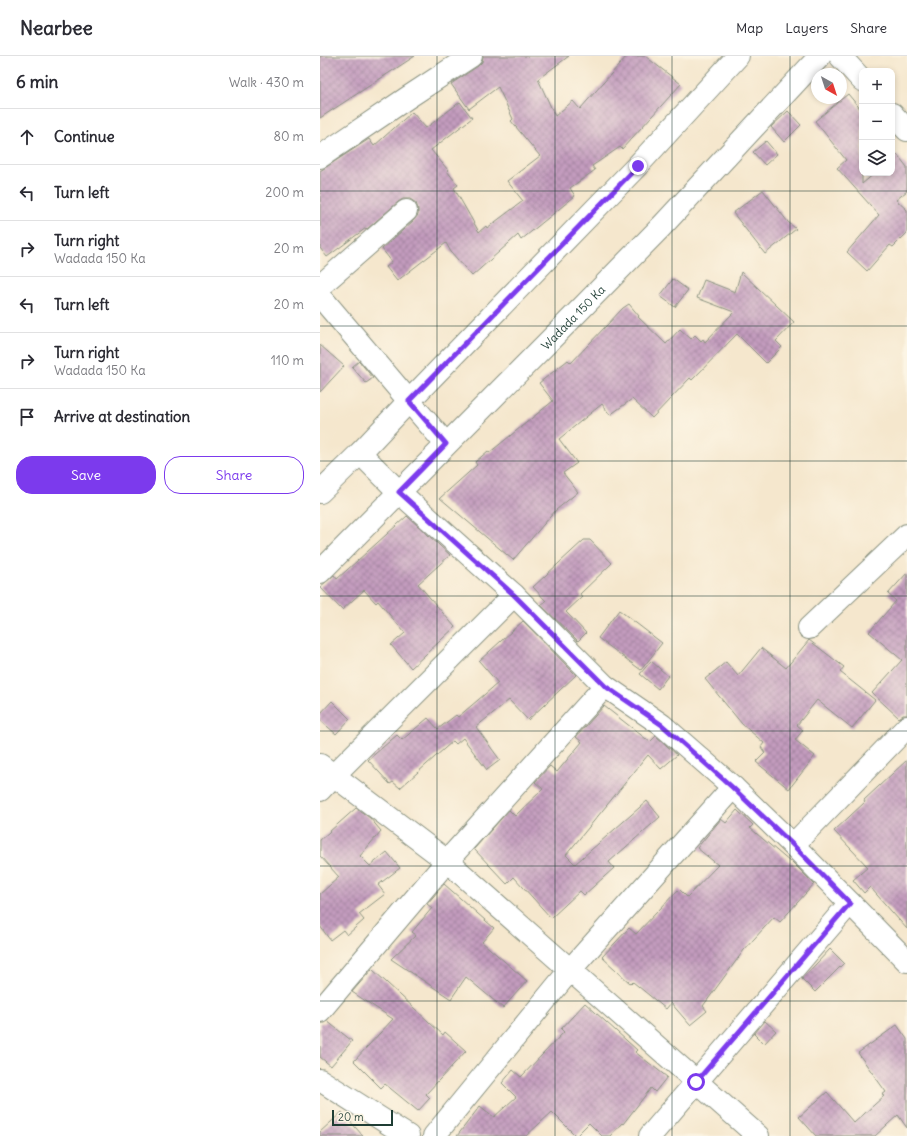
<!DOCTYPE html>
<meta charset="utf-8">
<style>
:root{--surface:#fff;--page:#f2f2f3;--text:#2b2b33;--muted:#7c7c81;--line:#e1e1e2;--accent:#7c3aed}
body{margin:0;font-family:Delius,sans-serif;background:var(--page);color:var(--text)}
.controls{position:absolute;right:12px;top:12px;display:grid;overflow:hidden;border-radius:8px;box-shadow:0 2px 6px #0003}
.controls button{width:36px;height:36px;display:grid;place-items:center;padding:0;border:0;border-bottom:1px solid var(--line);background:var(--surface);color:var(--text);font:20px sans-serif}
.compass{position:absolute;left:491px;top:12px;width:36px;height:36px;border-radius:50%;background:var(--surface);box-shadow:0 2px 6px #0003;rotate:141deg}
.scale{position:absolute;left:12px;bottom:10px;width:61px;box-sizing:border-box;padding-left:4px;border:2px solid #1f3d34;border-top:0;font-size:11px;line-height:14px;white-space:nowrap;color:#1f3d34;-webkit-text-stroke:3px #fcf5e5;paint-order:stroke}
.stop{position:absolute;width:12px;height:12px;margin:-9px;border:3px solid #7c3aed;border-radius:50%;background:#fff}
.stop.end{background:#7c3aed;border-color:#fff;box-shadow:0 1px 4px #0008}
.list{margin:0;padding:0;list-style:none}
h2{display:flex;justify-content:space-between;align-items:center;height:52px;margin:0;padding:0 16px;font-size:17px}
h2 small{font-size:13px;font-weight:400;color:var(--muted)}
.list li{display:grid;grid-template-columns:26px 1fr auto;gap:12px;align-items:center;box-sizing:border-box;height:56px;padding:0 16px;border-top:1px solid var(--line)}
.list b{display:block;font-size:15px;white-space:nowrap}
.list p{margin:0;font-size:13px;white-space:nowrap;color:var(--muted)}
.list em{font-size:13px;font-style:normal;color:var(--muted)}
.actions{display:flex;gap:8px;padding:12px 16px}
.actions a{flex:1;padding:9px 0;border:1px solid var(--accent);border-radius:16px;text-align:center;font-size:14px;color:var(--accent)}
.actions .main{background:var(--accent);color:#fff}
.icon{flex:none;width:22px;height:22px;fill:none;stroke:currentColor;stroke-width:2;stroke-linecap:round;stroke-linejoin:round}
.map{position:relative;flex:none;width:587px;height:1080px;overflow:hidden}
header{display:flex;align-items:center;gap:24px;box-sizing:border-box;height:56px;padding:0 20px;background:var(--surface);border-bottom:1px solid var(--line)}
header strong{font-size:19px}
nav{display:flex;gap:22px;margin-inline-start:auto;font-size:14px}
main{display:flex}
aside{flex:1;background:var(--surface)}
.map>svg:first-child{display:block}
.building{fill:url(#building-cross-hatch)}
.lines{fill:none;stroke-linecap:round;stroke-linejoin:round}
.minor-casing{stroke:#8a9280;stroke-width:24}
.tertiary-casing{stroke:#8a9280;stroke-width:24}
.minor{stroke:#fff;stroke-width:22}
.tertiary{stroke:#fff;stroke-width:22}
.route{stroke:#7c3aed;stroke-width:5}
.grid{fill:none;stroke:#1f3d34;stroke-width:1;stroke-opacity:0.55}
.labels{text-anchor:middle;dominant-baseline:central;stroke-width:3;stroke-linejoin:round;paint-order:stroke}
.street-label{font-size:12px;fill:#1f3d34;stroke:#fcf5e5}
</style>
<header>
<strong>Nearbee</strong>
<nav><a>Map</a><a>Layers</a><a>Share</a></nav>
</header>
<main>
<aside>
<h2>6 min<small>Walk · 430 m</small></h2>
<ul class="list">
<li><svg class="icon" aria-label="ahead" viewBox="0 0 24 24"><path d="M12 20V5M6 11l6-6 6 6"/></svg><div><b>Continue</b></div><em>80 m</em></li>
<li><svg class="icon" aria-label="left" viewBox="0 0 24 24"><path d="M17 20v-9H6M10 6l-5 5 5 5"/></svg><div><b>Turn left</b></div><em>200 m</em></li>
<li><svg class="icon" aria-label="right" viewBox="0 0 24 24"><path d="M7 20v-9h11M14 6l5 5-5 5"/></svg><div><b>Turn right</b><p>Wadada 150 Ka</p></div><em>20 m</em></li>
<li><svg class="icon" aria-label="left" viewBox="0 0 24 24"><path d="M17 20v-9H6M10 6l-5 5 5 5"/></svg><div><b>Turn left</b></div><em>20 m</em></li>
<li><svg class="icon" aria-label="right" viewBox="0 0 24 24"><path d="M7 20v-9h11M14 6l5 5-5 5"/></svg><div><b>Turn right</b><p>Wadada 150 Ka</p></div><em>110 m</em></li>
<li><svg class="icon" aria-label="arrive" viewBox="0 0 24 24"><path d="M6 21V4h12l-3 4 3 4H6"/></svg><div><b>Arrive at destination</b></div></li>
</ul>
<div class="actions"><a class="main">Save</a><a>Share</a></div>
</aside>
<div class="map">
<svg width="587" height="1080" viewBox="0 0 587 1080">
<defs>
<pattern id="building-cross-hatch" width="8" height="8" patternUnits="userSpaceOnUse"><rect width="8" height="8" fill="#c39bbe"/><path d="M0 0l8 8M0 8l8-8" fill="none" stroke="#9e809b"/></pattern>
</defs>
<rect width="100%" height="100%" fill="#fcf5e5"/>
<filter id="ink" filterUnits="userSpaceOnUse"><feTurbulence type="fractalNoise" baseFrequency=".025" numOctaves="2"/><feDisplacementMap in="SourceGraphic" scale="8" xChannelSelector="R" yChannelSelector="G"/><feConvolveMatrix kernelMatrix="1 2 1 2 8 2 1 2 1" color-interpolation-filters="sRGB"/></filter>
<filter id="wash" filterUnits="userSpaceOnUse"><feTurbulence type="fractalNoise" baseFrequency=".012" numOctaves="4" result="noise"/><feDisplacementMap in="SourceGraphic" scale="16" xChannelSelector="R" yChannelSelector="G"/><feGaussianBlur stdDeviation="0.9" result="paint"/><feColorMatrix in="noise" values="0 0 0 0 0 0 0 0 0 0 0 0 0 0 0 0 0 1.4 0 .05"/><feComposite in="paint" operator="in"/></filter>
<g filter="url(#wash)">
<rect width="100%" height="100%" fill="#f5e7cd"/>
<g id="blocks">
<g class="building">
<polygon points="0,0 95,0 0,62"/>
<polygon points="163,0 249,0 218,23 235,60 253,45 260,53 307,0 325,0 361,28 302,93 300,91 272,110 275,114 250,132 255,140 201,184 198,179 152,220 131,196 126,187 77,225 66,211 72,206 62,193 94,164 98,159 98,153 96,147 90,143 83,143 78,146 47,173 46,172 7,201 0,192 0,115 49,83 54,90 92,56 106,72 140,46 152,62 111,94 128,114 127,115 138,129 134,132 159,176 166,170 167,172 203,145 187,125 220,100 191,65 193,63 178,31 149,53 131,28 158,10 162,6"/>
<polygon points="528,38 542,55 542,128 555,117 572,117 572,102 577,98 587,111 587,135 576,144 587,154 587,177 573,191 570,189 547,215 527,196 559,159 517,112 526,104 495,65"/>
<polygon points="468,55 481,69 464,86 451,71"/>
<polygon points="446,85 457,98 445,109 433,96"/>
<polygon points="443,134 468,166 476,173 445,198 413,157"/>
<polygon points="421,216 474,266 456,285 462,291 446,307 417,278 372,324 370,322 332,362 312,343 290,359 282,348 239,383 257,407 243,417 258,436 236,454 193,504 120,442 157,409 155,406 168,395 169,397 233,345 219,327 248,304 251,307 303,252 309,248 319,260 318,261 346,288 360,273 371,283 375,279 381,285 383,283 385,286 414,256 377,242 384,224 415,236"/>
<polygon points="353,223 368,234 355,251 340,240"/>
<polygon points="0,289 24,310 0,336"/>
<polygon points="39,305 53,322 46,327 32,311"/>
<polygon points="87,460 130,499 98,528 135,571 91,612 71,589 85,577 58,545 56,547 44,534 22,554 0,531 14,519 17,523"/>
<polygon points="264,484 270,484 292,507 260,538 262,541 246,556 266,577 258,585 221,549 226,545 213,531"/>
<polygon points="587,517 587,659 583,659 579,662 552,637 582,604 549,576 576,545 568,538"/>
<polygon points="299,554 342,587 321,614 278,582"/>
<polygon points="203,565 256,619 208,664 189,644 156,671 180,704 167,714 143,682 136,688 133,685 80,732 73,726 70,728 48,704 77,679 82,684 108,662 118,673 136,659 138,661 178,627 159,605"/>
<polygon points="489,584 524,611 520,616 555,644 532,672 497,644 477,669 483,674 475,684 495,700 469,733 436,706 445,697 441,691 444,687 422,668 385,623 406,606 418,620 441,592 466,612"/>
<polygon points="331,605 348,620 338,633 320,618"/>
<polygon points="12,645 30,663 16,678 0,664 0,658"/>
<polygon points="284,650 330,686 336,680 357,699 341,713 328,699 246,799 255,808 327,745 340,761 289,806 294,812 264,839 260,835 231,862 194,821 187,828 154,793 189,754 195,760 223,733 215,726 230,710 237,716 262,686 256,681"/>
<polygon points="587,704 587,873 550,831 544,837 533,824 548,811 514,775 545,746 544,744"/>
<polygon points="36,752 50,762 61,775 40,800 50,810 67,796 80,812 58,829 65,838 39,858 44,864 27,879 23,874 10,884 0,870 0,838 19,821 0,800 0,784"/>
<polygon points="417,754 433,769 430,772 470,806 471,805 494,828 460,866 454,861 424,894 383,950 387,955 370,969 351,947 346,953 313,926 311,928 282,901 309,872 316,878 359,833 367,841 398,809 377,792 401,763 406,767"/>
<polygon points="124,828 174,872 162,886 207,925 183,952 146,921 131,943 71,903 96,879 92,876 112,852 107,848"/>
<polygon points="510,893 524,907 495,936 482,923"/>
<polygon points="52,913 123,979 125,976 146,995 106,1038 110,1042 98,1055 65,1028 61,1032 34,1005 73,963 32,936"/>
<polygon points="265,947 317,994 315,996 347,1021 335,1036 331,1032 303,1068 302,1067 290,1080 282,1080 269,1067 256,1080 232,1056 206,1080 137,1080 160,1050 174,1061 196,1041 182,1027 193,1014 201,1021 244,976 241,973"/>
<polygon points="7,965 32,985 11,1010 0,1001 0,967 4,967"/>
<polygon points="445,965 456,975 444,988 434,978"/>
<polygon points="577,969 587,983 587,1072 578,1059 555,1080 496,1080 479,1061 507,1036 534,1067 564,1040 562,1039 566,1036 538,997"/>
<polygon points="22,1056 43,1080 0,1080 0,1076"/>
</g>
</g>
</g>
<g filter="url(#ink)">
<use href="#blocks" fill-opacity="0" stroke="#8a9280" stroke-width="1"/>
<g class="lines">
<g class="minor-casing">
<g id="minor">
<polyline points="520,0 542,24"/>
<polyline points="572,58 587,74"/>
<polyline points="0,101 87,42 151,0"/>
<polyline points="0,230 86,155"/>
<polyline points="0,240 89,345 126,388"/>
<polyline points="40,397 79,436 194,539 285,630 342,669 413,731 473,789 587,905"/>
<polyline points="489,572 587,479"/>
<polyline points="0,709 127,805 438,1080"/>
<polyline points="0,734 14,719 194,539"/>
<polyline points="473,789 587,671"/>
<polyline points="0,955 127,805 285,630"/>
<polyline points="0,1024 88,1080"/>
<polyline points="114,1080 250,914 413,731"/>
<polyline points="330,1080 530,847"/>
</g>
</g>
<g class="tertiary-casing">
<g id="tertiary">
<polyline points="0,436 40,397 89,345 318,109 418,0"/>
<path id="s1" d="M0 516 246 268 341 171 500 0"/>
</g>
</g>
<use href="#minor" class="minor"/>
<use href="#tertiary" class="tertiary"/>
</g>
</g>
<g class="lines" filter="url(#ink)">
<polyline class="route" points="318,110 89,345 126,388 79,436 194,539 285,630 342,669 412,731 473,789 530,847 376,1026"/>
</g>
<path class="grid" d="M117 0V1080M235 0V1080M352 0V1080M470 0V1080M0 135H587M0 270H587M0 405H587M0 540H587M0 675H587M0 810H587M0 945H587"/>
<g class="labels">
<g class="street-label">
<text stroke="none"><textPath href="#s1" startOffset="359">Wadada 150 Ka</textPath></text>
</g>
</g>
</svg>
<div class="controls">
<button>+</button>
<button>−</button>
<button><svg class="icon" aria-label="layers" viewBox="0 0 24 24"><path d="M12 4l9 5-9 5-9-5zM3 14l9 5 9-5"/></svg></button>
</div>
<svg class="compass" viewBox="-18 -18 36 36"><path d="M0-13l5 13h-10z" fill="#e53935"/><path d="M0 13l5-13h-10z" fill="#7c7c81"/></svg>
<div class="scale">20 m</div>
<div class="stop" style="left:376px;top:1026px"></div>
<div class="stop end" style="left:318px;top:110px"></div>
</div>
</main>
